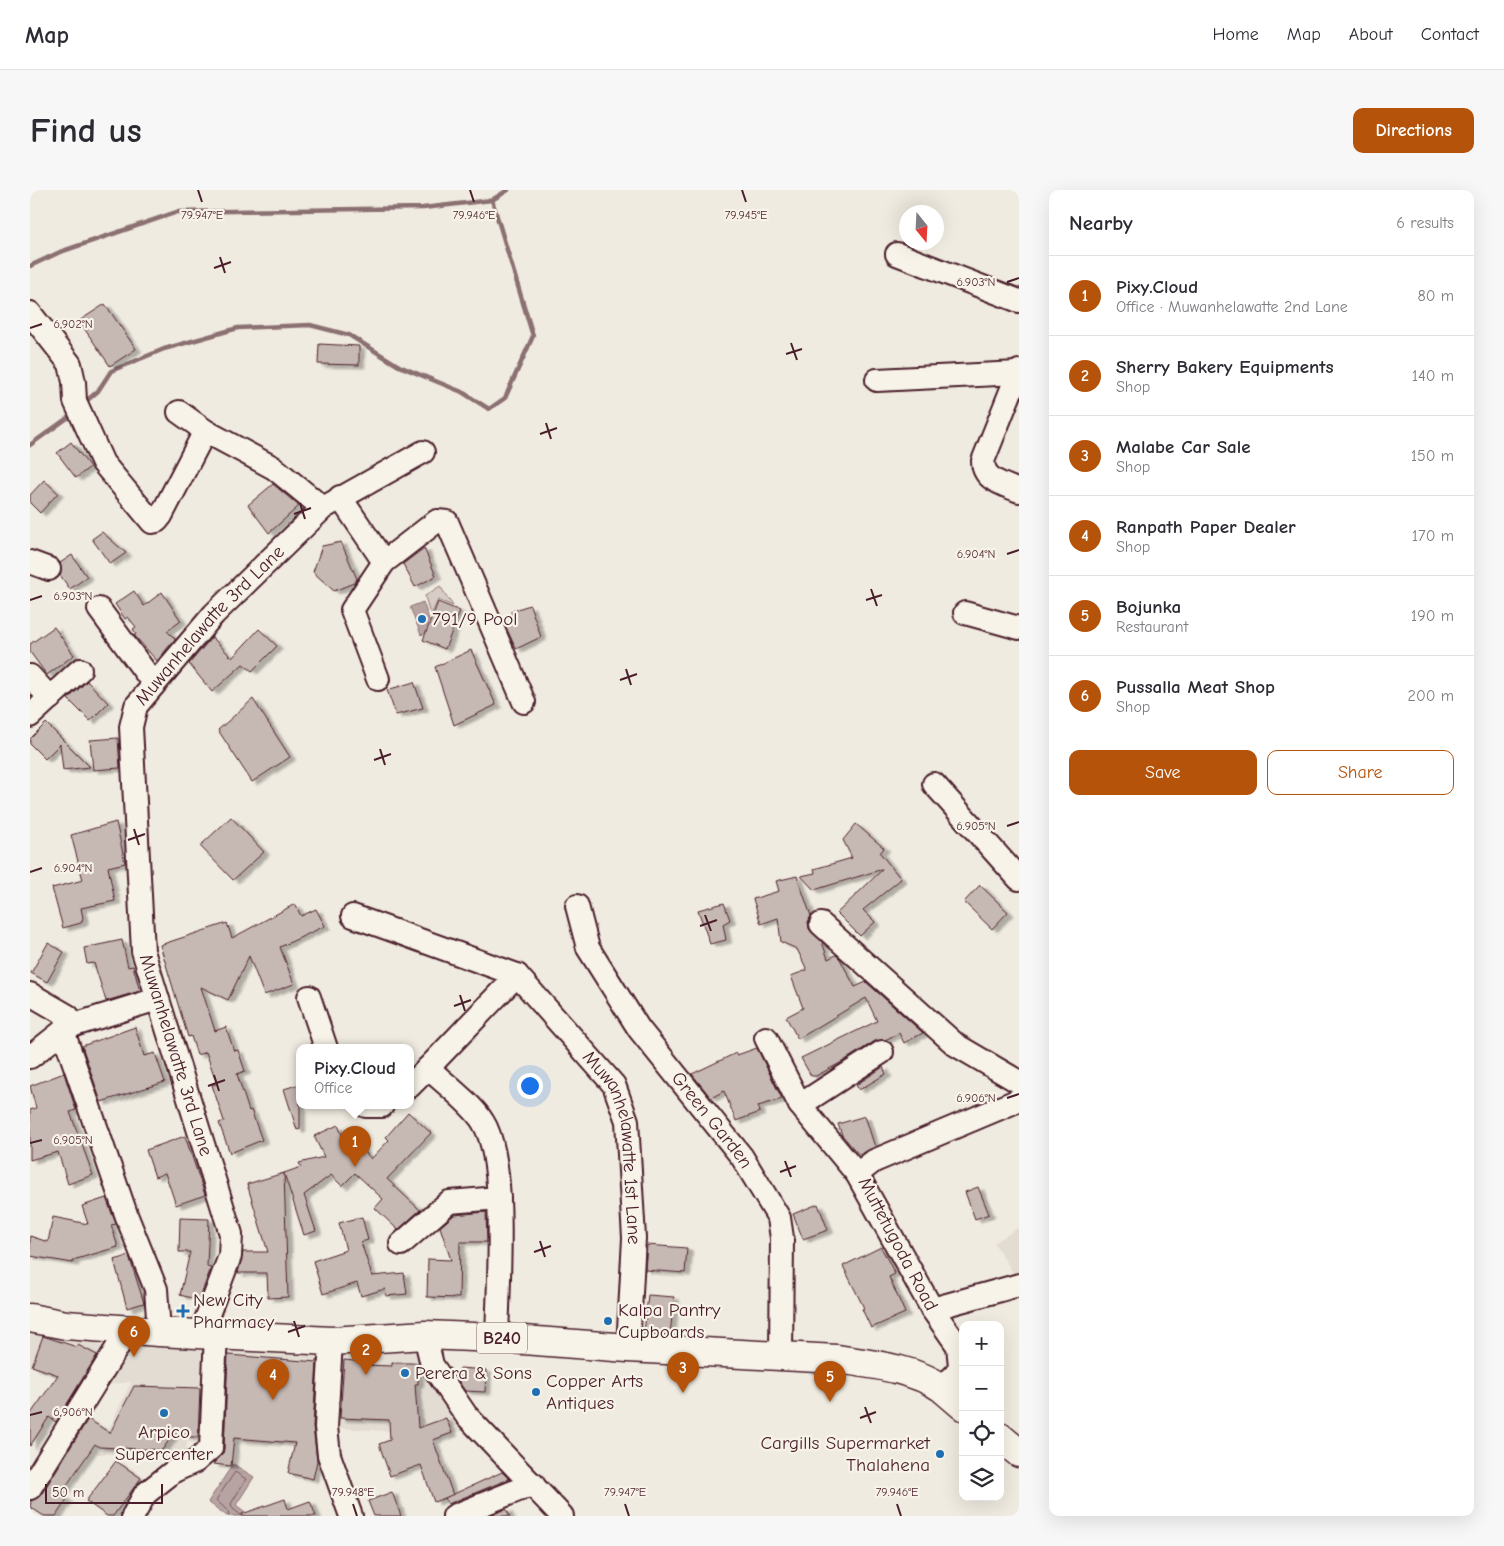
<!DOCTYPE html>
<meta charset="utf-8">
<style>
:root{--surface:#fff;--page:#f7f7f7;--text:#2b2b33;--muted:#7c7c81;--line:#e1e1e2;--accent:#b45309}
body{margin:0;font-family:"Comic Neue",sans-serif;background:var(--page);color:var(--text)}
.controls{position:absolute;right:15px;bottom:15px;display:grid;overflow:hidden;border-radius:10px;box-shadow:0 5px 20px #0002}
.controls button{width:45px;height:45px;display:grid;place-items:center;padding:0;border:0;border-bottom:1px solid var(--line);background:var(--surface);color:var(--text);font:25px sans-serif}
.compass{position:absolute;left:869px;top:15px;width:45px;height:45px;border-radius:50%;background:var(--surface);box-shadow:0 5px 20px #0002;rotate:162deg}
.scale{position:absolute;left:15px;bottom:12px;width:118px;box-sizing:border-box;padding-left:5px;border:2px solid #4a1f2b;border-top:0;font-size:14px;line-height:18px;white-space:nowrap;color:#4a1f2b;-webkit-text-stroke:4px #f7f3e8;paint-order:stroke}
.you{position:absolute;left:499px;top:895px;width:18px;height:18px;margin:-12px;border:4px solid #fff;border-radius:50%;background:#1a73e8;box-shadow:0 0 0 8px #1a73e833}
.badge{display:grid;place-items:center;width:32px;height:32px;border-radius:50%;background:var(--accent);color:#fff;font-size:16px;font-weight:700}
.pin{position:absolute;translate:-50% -41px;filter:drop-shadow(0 1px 2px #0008)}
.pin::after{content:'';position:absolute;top:26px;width:18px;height:15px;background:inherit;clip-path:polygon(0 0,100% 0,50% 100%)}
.popup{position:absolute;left:266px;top:854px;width:118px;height:65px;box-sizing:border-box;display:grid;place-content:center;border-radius:10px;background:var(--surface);filter:drop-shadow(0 1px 4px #0005);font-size:16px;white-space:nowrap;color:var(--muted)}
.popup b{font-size:19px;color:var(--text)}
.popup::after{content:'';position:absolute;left:50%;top:100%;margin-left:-10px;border:10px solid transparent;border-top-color:var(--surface)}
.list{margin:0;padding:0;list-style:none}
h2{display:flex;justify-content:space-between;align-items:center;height:65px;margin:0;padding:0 20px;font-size:21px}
h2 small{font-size:16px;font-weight:400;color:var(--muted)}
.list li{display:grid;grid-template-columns:32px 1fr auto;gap:15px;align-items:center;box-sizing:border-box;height:80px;padding:0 20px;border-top:1px solid var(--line)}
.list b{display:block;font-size:19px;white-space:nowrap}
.list p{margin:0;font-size:16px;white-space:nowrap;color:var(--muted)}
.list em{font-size:16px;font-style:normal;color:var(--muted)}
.actions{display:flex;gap:10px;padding:15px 20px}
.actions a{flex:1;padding:11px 0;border:1px solid var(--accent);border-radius:10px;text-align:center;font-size:18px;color:var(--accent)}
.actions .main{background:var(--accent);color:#fff}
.icon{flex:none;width:28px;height:28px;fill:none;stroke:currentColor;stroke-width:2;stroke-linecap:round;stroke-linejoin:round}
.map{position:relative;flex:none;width:989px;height:1326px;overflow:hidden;border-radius:10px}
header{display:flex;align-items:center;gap:30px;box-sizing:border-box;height:70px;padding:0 25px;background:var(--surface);border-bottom:1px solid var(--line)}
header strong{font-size:24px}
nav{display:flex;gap:28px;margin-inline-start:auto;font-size:18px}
.intro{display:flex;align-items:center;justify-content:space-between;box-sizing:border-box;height:120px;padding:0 30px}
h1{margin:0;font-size:35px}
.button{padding:12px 22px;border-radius:10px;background:var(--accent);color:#fff;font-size:18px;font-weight:700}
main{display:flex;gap:30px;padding:0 30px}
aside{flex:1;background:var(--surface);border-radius:10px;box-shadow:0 5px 20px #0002}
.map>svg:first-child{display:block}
.built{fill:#e3dcd2}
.green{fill:#d8cdc6;stroke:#917678}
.water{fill:#b7a4a2;stroke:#8b6f72}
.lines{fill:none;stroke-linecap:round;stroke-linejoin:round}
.shore{stroke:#76545b;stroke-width:1}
.stream{stroke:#8b6f72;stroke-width:4.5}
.building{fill:#c6b8b3;stroke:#4a1f2b;filter:url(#shadow)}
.minor-casing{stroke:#4a1f2b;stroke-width:26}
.major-casing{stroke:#4a1f2b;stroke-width:31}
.minor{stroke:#f7f3e8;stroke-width:22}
.major{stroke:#f7f3e8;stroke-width:28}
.ticks{fill:none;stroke:#4a1f2b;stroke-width:2}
.poi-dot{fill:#1f6fb2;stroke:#f7f3e8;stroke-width:2}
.labels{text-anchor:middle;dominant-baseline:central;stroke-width:4.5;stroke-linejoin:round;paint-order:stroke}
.shield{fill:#f7f3e8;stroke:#7e5f64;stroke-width:1}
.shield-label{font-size:18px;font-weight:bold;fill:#4a1f2b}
.poi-label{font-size:19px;fill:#4a1f2b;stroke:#f7f3e8;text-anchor:start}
.street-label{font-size:19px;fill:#4a1f2b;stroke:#f7f3e8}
.ticks-label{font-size:12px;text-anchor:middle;fill:#4a1f2b;stroke:#f7f3e8;stroke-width:4.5;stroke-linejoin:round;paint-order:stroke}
</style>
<header>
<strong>Map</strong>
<nav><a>Home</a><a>Map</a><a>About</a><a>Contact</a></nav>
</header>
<div class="intro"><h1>Find us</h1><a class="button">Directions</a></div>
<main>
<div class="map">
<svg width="989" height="1326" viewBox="0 0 989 1326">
<defs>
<filter id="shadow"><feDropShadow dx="5.5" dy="3" stdDeviation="1" flood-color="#0004"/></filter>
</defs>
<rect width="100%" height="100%" fill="#f0ebe0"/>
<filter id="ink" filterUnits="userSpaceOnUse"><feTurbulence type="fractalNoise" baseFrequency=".02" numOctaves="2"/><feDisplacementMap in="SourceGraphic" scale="10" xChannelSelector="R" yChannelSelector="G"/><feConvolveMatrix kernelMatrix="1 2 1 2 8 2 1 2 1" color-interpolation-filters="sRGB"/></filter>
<g filter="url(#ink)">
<g class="built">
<polygon points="989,1037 989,1092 964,1053"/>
<polygon points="0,1133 391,1153 440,1238 376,1262 370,1242 296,1237 291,1259 157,1252 156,1266 67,1264 101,1192 50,1198 0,1176"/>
</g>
<polygon class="green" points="410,396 423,416 408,410 402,423 399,421 395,406"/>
<g class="water">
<polygon points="393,412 403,441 391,445 380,417"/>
<polygon points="203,1274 224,1287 206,1315 218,1324 217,1326 197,1326 178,1312"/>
</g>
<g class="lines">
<polyline class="shore" points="199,1326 198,1321 186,1310 205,1282 216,1289 201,1314 203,1319 211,1325"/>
<g class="stream">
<polyline points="0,76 30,62 147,22 393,18 462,10 478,0"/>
<polyline points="54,213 68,201 81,181 134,159 208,138 280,135 319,145 369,176 432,202 459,219 475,208 503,146 462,10"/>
<polyline points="0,255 43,224"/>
</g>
</g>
<g class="building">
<polygon points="75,114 106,159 80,176 49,131"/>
<polygon points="289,154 329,156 329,175 288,174"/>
<polygon points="41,252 60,277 46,288 27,263"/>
<polygon points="14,290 28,303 10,323 0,313 0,305"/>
<polygon points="243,294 269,316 239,343 218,315"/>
<polygon points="72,342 96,363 80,374 62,349"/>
<polygon points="311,352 327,389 324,393 304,401 283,382 292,356"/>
<polygon points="394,358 406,386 385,397 373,374"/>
<polygon points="42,365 57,387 40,399 30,385 30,373"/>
<polygon points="104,401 114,416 132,402 151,431 137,441 145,449 127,471 104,445 106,444 103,439 106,437 98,427 95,429 85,414"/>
<polygon points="408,412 430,421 415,459 393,450"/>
<polygon points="500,415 511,447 486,459 475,435 483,431 481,421"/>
<polygon points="24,437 44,465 17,485 0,462 0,454"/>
<polygon points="229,439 247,456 222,481 213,474 182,502 159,474 182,447 202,468"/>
<polygon points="441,460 466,515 424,535 405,477"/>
<polygon points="57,491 78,513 60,531 38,509"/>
<polygon points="384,492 393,518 366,525 357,500"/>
<polygon points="223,509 260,567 222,592 188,540"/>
<polygon points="16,533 60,577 33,580 30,554 15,569 0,554 0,549"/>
<polygon points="88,548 90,578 63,580 60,550"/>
<polygon points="201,627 234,662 203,690 170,656"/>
<polygon points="86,632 95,673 78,677 85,711 51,718 53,728 51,733 33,738 22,698 53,690 41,645"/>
<polygon points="826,634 854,658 850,663 871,689 833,720 845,732 830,746 807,723 853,679 784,700 771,686 785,683 784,679 822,668 813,650"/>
<polygon points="767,686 781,726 778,732 779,739 792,752 798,769 806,765 810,769 825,797 836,792 893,843 874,853 869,843 855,850 845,851 812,872 786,886 781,886 771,868 847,831 836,808 768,849 756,827 773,818 761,786 777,780 767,759 751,752 748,728 731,734 723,709 749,701 746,691"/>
<polygon points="950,695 978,722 962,739 934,712"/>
<polygon points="694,713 700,730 693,734 696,750 680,754 668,720"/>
<polygon points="265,714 271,726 286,719 295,736 250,757 264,794 234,805 219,766 198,810 171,797 185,841 196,837 204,861 208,860 215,881 207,884 219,921 221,920 232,950 200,963 189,933 194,931 182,895 187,894 176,862 167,865 161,846 158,847 130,755 197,733 202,748"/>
<polygon points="92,750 98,777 103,776 110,801 76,811 64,773 57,774 54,758"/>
<polygon points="18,753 34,762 17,792 1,783"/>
<polygon points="105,837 114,866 125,863 135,892 71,912 52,856"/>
<polygon points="727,858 752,909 728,916 730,922 706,931 694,901 681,908 662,884 706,863 707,865"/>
<polygon points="853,877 856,884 829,900 826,895"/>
<polygon points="34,883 46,920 40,922 63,985 38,994 28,962 0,970 0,920 6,918 0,896"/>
<polygon points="270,894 270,939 267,940 254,899"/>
<polygon points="378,922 401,943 357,989 390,1020 368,1040 345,1018 353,1009 325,983 312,996 301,985 274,1005 286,1041 274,1045 254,983 271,977 269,973 294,967 284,946 308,935 318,960 329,955 341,969 359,950 356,947"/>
<polygon points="835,926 845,957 829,965 812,945 808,934"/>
<polygon points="155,946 175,1005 146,1015 135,983 125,987 116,960"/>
<polygon points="254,983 258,1107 238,1108 237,1083 208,1083 213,1062 238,1062 217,994"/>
<polygon points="948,997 959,1024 945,1029 935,1002"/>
<polygon points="76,1008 86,1034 81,1035 88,1057 43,1070 43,1073 0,1066 0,1046 18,1052 23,1027 58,1034 52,1016"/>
<polygon points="788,1014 798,1040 773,1049 763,1024"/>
<polygon points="456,1022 457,1052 430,1052 429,1108 397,1107 398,1069 421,1070 410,1037 424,1025"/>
<polygon points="332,1027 338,1050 331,1052 342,1086 374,1083 377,1104 356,1106 355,1099 331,1106 327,1093 293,1104 283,1071 316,1060 309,1033"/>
<polygon points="150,1028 179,1029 177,1077 181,1078 169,1110 150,1105 160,1062 149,1062"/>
<polygon points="617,1055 657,1058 655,1083 615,1080"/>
<polygon points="851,1057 865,1084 859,1087 875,1123 841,1138 832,1119 834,1118 813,1076"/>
<polygon points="99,1066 114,1113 97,1118 84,1070"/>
<polygon points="618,1105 644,1107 640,1145 614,1143"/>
<polygon points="13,1146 47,1157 48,1155 67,1165 26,1232 19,1227 0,1256 0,1225 28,1185 2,1176"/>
<polygon points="198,1165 287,1172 283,1236 287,1271 283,1289 258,1283 265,1253 204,1248 201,1276 183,1274 193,1264 194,1259"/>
<polygon points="314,1170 336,1172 335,1175 362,1176 362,1173 388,1173 388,1194 385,1194 388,1238 416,1228 422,1243 403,1250 423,1305 404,1312 391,1275 360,1286 349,1254 360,1250 359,1230 310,1228"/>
<polygon points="430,1178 456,1180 455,1202 435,1201 429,1192"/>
<polygon points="104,1196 170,1198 168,1247 158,1247 147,1239 132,1260 69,1257 65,1254 30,1305 37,1309 26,1326 14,1326 0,1317 1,1311 11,1305 58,1229 80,1243"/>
<polygon points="86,1271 111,1288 83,1326 77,1326 56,1311"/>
<polygon points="472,1282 479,1289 418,1314 415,1308"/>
<polygon points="362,1302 371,1326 344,1326 338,1311"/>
<polygon points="255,1309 258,1319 280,1311 286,1326 212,1326 212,1324"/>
<polygon points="476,1319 480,1326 459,1326"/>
</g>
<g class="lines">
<g class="minor-casing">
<g id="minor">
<polyline points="867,64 989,111"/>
<polyline points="0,123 40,174 44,192 45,211 73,273 122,332 127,331 131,326 174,243 177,242 244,278 293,318"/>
<path d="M989 181 953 271C953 290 973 294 989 301"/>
<polyline points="847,190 988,183"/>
<polyline points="149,222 177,242"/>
<polyline points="310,307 354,372 407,331 417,332 494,512"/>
<polyline points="0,372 19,379"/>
<polyline points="69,419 124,494"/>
<polyline points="935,423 989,438"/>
<polyline points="0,486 20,508"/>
<polyline points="348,489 322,420 354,372"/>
<polyline points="0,526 50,480"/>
<polyline points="904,594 989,689"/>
<path id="s1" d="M547 716 558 758 609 839 712 967 749 1028 752 1048 751 1166"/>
<path id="s2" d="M323 726 487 785 584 895 597 931 604 1048 598 1158"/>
<polyline points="791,734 926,855 989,892"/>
<polyline points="0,804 38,826 44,835"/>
<polyline points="279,807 296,858"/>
<polyline points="33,841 97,1027 126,1099 129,1142"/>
<polyline points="736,848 770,915 827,984"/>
<polyline points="0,867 33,841 44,835 127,809"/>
<polyline points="380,896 398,878"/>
<polyline points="770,915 852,862"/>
<polyline points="336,916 352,916"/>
<polyline points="371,1054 419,1012 469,1008"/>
<polyline points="902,1119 989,1095"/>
<path id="s3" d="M171 1143 200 1066 201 1044 113 761 101 537 106 516 184 424 293 318 393 262"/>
<polyline points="395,1145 402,1175 436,1225 532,1326"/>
<path d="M467 1148C468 1098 478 971 453 932 443 915 413 892 398 878L487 785"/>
<polyline points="301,1151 296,1237 299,1265 321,1326"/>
<polyline points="911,1198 926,1184 930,1176 928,1156 902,1119 827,984 844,971 989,910"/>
<polyline points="0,1298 98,1140"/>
<polyline points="103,1326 115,1304 144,1281 166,1271 181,1258 186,1143"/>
<polyline points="424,1326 503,1294"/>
</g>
</g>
<g class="major-casing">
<g id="major">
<path d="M0 1128 36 1135 129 1142 301 1151 395 1145 467 1148 598 1158 807 1169C840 1174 883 1178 912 1198 919 1204 926 1210 933 1216"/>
<polyline points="970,1247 989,1263"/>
</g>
</g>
<use href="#minor" class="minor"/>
<use href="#major" class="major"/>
</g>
</g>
<path class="ticks" d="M168 0 172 12M440 0 444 12M712 0 716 12M190 67 195 83M184 78 201 72M977 92 989 88M0 138 12 134M761 153 767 170M756 164 772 159M516 233 521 249M510 244 527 238M270 313 275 329M264 324 281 318M977 364 989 360M841 399 847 416M0 410 12 406M836 410 852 405M596 479 601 495M590 490 607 484M350 559 355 575M344 570 361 564M977 636 989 632M104 639 109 655M98 650 115 644M0 682 12 678M675 725 681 741M670 736 687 730M430 805 435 821M424 816 441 810M184 885 189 901M178 896 195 890M977 908 989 904M0 953 12 950M755 971 761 987M750 982 766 976M510 1051 515 1067M504 1062 521 1056M264 1131 269 1147M258 1142 275 1136M835 1217 841 1233M0 1225 12 1222M830 1228 846 1222M323 1314 327 1326M595 1314 599 1326M867 1314 871 1326"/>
<g class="poi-dot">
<circle cx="392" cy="429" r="5"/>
<path d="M150.5 1113.5h5v5h5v5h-5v5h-5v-5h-5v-5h5z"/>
<circle cx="578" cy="1131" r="5"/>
<circle cx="375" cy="1183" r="5"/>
<circle cx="506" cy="1202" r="5"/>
<circle cx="134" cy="1223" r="5"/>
<circle cx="910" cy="1264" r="5"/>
</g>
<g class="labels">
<rect class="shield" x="447" y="1132.5" width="50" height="31" rx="4"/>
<g class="shield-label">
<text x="472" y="1148">B240</text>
</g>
<g class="poi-label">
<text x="402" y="429">791/9 Pool</text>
<text x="163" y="1110">New City<tspan x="163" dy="22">Pharmacy</tspan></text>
<text x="588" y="1120">Kalpa Pantry<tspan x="588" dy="22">Cupboards</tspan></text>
<text x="385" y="1183">Perera &amp; Sons</text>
<text x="516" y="1191">Copper Arts<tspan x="516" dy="22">Antiques</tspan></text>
<text x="134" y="1242" text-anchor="middle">Arpico<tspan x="134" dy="22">Supercenter</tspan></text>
<text x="900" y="1253" text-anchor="end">Cargills Supermarket<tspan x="900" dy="22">Thalahena</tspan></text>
</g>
<g class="street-label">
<text stroke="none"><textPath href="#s3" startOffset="756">Muwanhelawatte 3rd Lane</textPath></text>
<text transform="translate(146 865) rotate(73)">Muwanhelawatte 3rd Lane</text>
<text stroke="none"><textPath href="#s1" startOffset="256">Green Garden</textPath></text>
<text stroke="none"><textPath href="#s2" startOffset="381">Muwanhelawatte 1st Lane</textPath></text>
<text transform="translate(868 1054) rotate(62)">Muttetugoda Road</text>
</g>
</g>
<g class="ticks-label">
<text x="172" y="29">79.947°E</text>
<text x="444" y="29">79.946°E</text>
<text x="716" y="29">79.945°E</text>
<text x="946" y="96">6.903°N</text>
<text x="43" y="138">6.902°N</text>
<text x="946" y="368">6.904°N</text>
<text x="43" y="410">6.903°N</text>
<text x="946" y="640">6.905°N</text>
<text x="43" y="682">6.904°N</text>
<text x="946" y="912">6.906°N</text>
<text x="43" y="954">6.905°N</text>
<text x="43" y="1226">6.906°N</text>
<text x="323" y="1306">79.948°E</text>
<text x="595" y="1306">79.947°E</text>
<text x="867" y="1306">79.946°E</text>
</g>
</svg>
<div class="controls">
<button>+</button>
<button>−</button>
<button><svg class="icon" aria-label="locate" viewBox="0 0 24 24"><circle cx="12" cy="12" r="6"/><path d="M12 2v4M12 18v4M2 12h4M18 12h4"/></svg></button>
<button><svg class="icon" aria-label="layers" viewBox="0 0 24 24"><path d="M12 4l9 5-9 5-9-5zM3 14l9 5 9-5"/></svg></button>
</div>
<svg class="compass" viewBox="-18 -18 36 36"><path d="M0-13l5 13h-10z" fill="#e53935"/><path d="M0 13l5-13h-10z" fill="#7c7c81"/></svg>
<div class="scale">50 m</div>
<div class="you"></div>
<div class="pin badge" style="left:325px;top:977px">1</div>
<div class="popup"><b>Pixy.Cloud</b>Office</div>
<div class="pin badge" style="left:336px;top:1185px">2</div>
<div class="pin badge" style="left:653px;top:1203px">3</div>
<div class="pin badge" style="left:243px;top:1210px">4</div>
<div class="pin badge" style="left:800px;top:1212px">5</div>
<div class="pin badge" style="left:104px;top:1167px">6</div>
</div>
<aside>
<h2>Nearby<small>6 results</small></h2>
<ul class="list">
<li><span class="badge">1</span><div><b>Pixy.Cloud</b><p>Office · Muwanhelawatte 2nd Lane</p></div><em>80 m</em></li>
<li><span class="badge">2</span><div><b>Sherry Bakery Equipments</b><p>Shop</p></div><em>140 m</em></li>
<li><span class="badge">3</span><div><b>Malabe Car Sale</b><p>Shop</p></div><em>150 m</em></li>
<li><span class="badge">4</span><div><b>Ranpath Paper Dealer</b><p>Shop</p></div><em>170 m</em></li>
<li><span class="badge">5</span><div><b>Bojunka</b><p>Restaurant</p></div><em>190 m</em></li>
<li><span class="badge">6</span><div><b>Pussalla Meat Shop</b><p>Shop</p></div><em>200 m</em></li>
</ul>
<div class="actions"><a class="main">Save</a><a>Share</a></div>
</aside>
</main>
